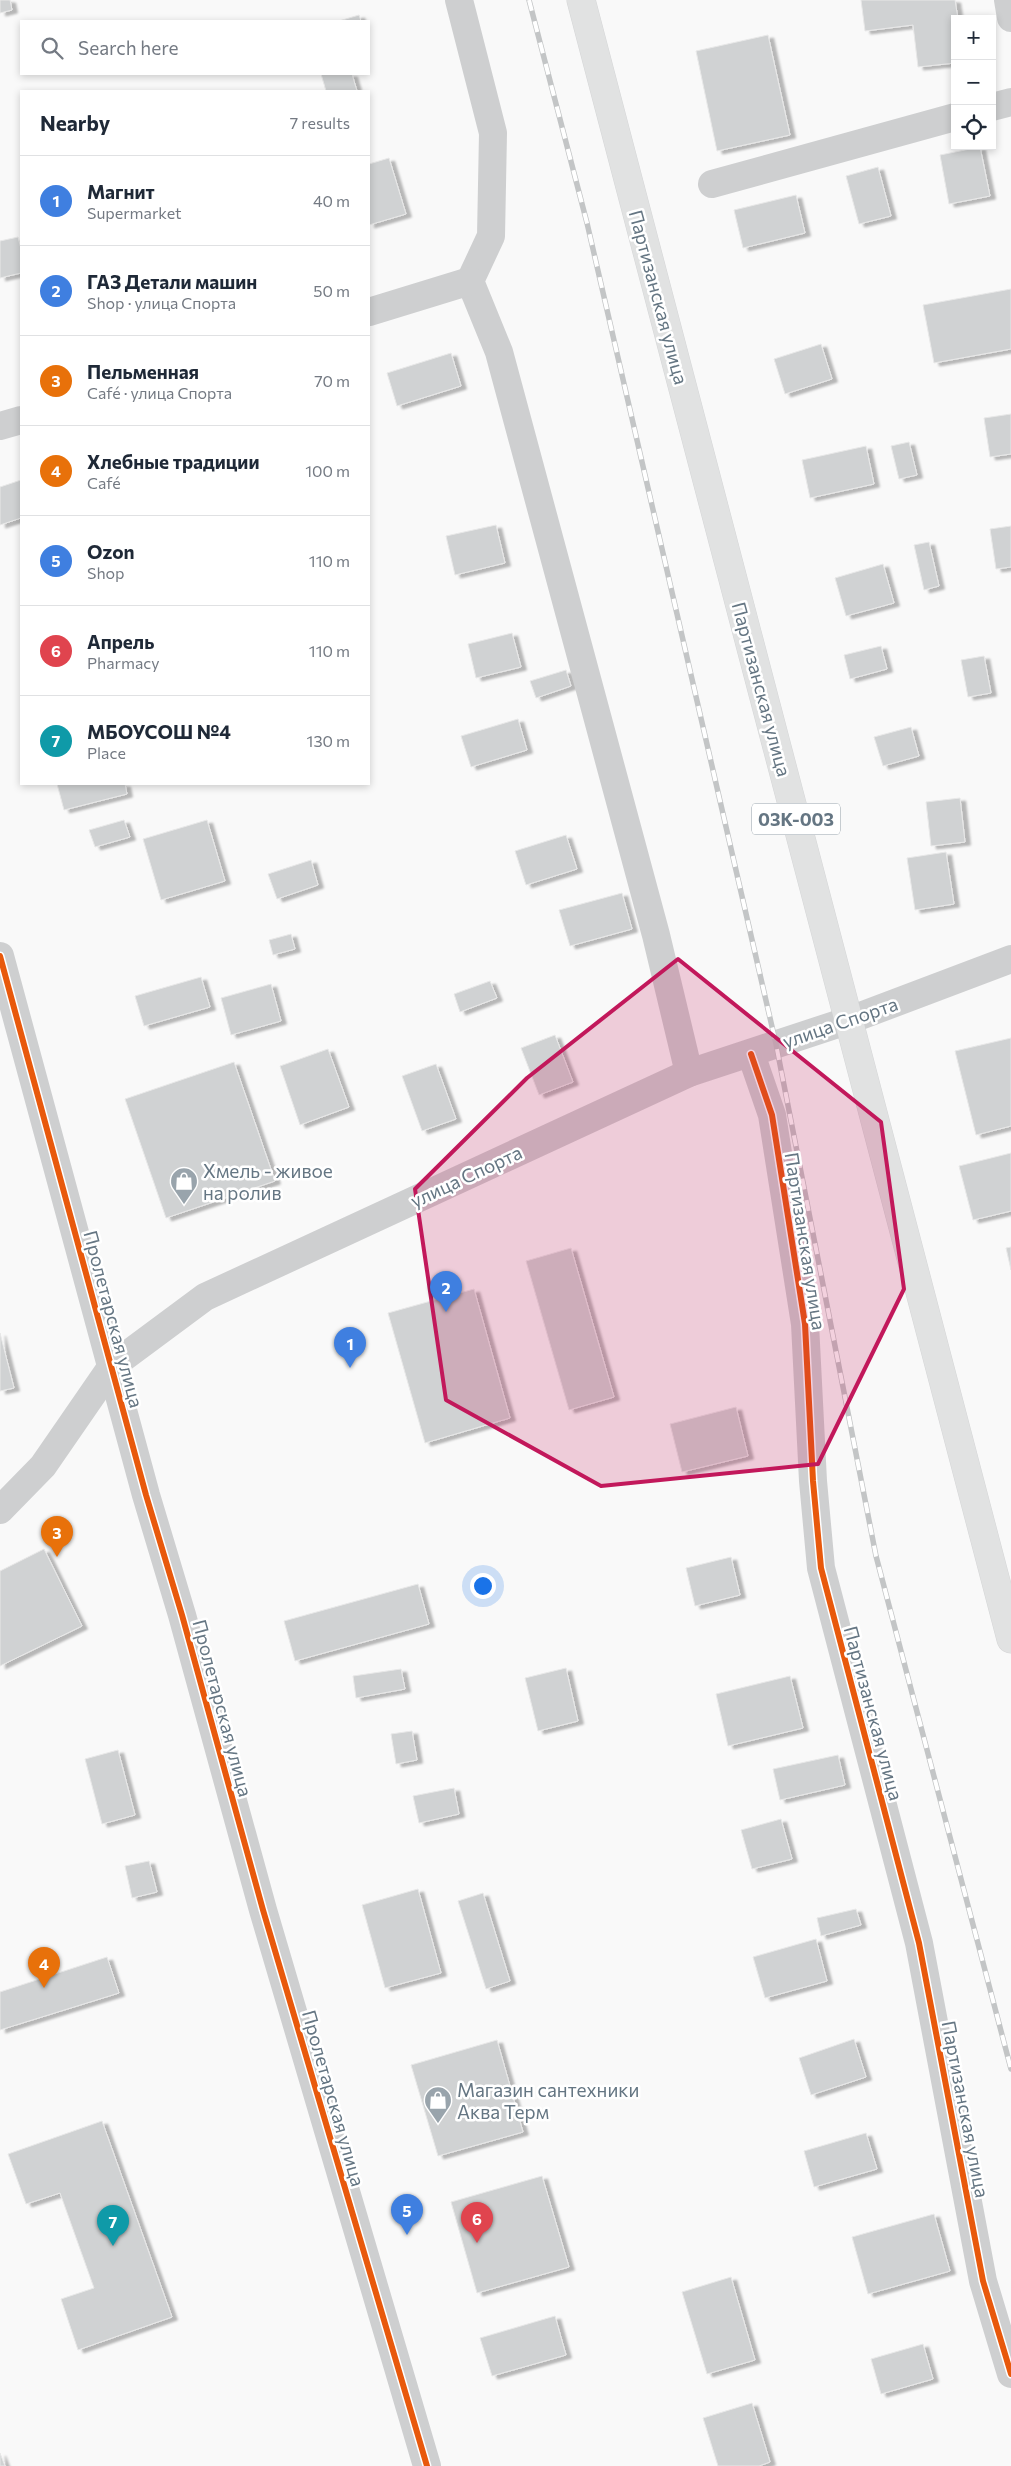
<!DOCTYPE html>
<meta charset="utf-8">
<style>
:root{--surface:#fff;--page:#f6f6f7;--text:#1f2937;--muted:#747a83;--line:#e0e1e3;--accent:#56606c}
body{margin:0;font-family:Commissioner,sans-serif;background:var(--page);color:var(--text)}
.controls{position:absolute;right:15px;top:15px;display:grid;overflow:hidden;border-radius:0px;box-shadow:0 2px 8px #0003}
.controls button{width:45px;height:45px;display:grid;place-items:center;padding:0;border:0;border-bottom:1px solid var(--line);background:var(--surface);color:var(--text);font:25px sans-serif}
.you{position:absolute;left:482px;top:1585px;width:18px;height:18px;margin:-12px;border:4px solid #fff;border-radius:50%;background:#1a73e8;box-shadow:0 0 0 8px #1a73e833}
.badge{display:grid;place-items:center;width:32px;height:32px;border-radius:50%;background:var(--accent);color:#fff;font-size:16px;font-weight:700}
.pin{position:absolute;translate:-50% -41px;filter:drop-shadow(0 1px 2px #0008)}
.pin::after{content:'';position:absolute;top:26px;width:18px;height:15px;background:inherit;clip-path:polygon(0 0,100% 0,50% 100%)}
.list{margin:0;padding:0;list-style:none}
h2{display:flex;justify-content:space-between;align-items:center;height:65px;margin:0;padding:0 20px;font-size:21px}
h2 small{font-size:16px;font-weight:400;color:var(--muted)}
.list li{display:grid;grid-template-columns:32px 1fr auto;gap:15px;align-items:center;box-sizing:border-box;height:90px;padding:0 20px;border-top:1px solid var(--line)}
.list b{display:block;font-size:19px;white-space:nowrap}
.list p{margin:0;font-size:16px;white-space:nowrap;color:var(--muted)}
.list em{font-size:16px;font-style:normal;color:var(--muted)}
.icon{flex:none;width:28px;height:28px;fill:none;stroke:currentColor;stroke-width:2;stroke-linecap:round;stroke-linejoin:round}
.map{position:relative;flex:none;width:1011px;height:2466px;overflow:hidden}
.search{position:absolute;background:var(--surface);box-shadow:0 2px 8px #0003;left:20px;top:20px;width:350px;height:55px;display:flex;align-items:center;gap:12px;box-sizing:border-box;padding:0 18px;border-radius:0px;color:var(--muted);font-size:19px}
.panel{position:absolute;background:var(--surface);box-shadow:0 2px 8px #0003;left:20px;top:90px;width:350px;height:695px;border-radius:0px}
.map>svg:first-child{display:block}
.building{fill:#d0d2d3;stroke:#e8e8e8;filter:url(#shadow)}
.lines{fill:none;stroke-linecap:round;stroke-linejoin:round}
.major-casing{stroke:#d5d6d7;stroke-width:29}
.minor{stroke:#cecfd0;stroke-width:28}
.major{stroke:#e1e2e2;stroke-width:28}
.rail-casing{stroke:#c3c5c6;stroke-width:5.5}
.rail{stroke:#fff;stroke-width:4;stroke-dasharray:11;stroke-linecap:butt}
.cycleway-casing{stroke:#fff;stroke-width:9}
.cycleway{stroke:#e8590c;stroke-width:6}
.marked{fill:#c2185b;fill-opacity:0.2;stroke:#c2185b;stroke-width:4;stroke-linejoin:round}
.labels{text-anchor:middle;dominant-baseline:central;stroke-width:5;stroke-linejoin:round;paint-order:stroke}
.shield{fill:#fff;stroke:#939fa8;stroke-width:1}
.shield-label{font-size:18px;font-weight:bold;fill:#657683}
.street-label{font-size:19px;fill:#657683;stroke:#fff}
.poi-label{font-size:19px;fill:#657683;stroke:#fff;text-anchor:start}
</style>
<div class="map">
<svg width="1011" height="2466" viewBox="0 0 1011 2466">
<defs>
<filter id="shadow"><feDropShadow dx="5.5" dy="3" stdDeviation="1" flood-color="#0004"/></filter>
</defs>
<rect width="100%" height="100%" fill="#f9f9f9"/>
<g class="building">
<polygon points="0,0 10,0 12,10 0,13"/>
<polygon points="861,0 955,0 958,19 955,19 955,63 918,67 913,25 865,31"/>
<polygon points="359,15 361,21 339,21"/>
<polygon points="768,35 790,135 717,151 696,51"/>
<polygon points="321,74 352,74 357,91 326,91"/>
<polygon points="980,147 990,196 949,204 940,155"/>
<polygon points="389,158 406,214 369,225 369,164"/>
<polygon points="878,167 891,216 859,224 846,176"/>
<polygon points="796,195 805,233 743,248 734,210"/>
<polygon points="18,237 21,249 21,273 0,278 0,241"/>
<polygon points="1011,289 1011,349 934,363 923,305"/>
<polygon points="821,344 832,379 785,394 774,359"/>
<polygon points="451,353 461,386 397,406 387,373"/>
<polygon points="1011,414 1011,454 990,457 984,418"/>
<polygon points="909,442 917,475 899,479 891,446"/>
<polygon points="866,446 874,484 810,498 802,460"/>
<polygon points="21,480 21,518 0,525 0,487"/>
<polygon points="496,525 505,563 455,575 446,536"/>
<polygon points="1011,526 1011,567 996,569 990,529"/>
<polygon points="929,542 939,586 924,590 914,545"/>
<polygon points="883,564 894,603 846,616 835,578"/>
<polygon points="512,633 521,667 476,678 468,644"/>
<polygon points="881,646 887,669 850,679 844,655"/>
<polygon points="984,656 991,693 968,697 961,660"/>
<polygon points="566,670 571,686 536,698 530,681"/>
<polygon points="518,719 527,750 471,767 461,736"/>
<polygon points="911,727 919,756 883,766 874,737"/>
<polygon points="57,784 125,784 127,794 64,810"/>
<polygon points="960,798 965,842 931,846 926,802"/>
<polygon points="124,820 130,837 95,847 89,830"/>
<polygon points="207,820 225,881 161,900 143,839"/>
<polygon points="566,835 577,869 526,885 515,851"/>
<polygon points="946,852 954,904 915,910 907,858"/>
<polygon points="311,860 318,885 277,899 268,874"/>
<polygon points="622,893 632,929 570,946 559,910"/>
<polygon points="291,934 295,949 273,955 269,940"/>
<polygon points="201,977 210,1007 144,1026 135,996"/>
<polygon points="490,981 497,998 460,1012 454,994"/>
<polygon points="271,984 281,1021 231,1035 221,998"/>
<polygon points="555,1035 573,1082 539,1095 521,1048"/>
<polygon points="1011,1038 1011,1126 976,1135 955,1051"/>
<polygon points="328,1049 349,1107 300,1125 280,1066"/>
<polygon points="234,1062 275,1181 166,1218 125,1099"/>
<polygon points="436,1064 456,1119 422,1131 402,1076"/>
<polygon points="1011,1153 1011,1211 973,1220 959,1166"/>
<polygon points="1011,1247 1011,1270 1006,1248"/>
<polygon points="571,1248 614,1397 569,1410 526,1261"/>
<polygon points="474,1289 510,1418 425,1443 388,1313"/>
<polygon points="0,1333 14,1388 0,1391"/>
<polygon points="736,1407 748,1456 682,1472 670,1424"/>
<polygon points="44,1549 82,1626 0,1666 0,1571"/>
<polygon points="731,1557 740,1595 695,1606 686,1568"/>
<polygon points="418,1584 429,1624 295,1661 284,1621"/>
<polygon points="566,1668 578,1721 538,1731 525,1678"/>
<polygon points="401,1669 405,1689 356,1698 353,1676"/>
<polygon points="790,1676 803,1728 728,1746 716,1694"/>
<polygon points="412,1731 417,1760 396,1764 391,1734"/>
<polygon points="118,1750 135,1815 102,1824 85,1759"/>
<polygon points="838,1755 845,1785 780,1800 773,1769"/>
<polygon points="454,1788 459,1814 419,1823 413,1796"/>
<polygon points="781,1819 792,1859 752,1869 741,1830"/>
<polygon points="149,1861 157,1892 132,1898 125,1866"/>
<polygon points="418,1889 441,1973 385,1988 362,1905"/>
<polygon points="483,1893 510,1981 486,1989 458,1901"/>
<polygon points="856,1909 861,1925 821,1936 817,1918"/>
<polygon points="816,1939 827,1981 765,1998 753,1957"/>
<polygon points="107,1957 119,1993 0,2030 0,1992"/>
<polygon points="854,2039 866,2077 811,2095 799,2058"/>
<polygon points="497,2040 523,2132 438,2156 411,2065"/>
<polygon points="102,2121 172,2317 78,2350 61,2299 94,2288 60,2193 26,2204 8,2154"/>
<polygon points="866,2133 877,2169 814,2187 804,2151"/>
<polygon points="542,2176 569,2267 477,2293 451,2202"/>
<polygon points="934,2214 950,2271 868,2294 852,2237"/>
<polygon points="731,2277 755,2360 707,2374 682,2292"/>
<polygon points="555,2316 566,2355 492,2376 480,2338"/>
<polygon points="923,2344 933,2379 881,2394 871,2359"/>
<polygon points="752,2403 770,2462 759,2466 718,2466 703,2418"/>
<polygon points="0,2453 5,2466 0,2466"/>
</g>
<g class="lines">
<g class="major-casing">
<polyline id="major" points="581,0 1011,1639"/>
</g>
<g class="minor">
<polyline points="459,0 493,133 491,236 470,281 499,352 656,935 689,1073"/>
<polyline points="1008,0 1011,18"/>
<polyline points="992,107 1011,102"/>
<polyline points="712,184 955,117"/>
<polyline points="369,312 470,281"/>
<polyline points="0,426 21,420"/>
<polyline points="0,956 146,1495 182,1615 263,1910 427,2466"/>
<polyline points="751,1054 772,1115 805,1324 813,1481 821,1568 919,1943 983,2281 1011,2374"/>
<polyline points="0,1510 43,1466 112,1366 205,1297 689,1073 847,1021 1011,959"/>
</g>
<use href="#major" class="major"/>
<g class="rail-casing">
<polyline id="rail" points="529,0 587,223 776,1044 876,1556 1011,2069"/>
</g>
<use href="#rail" class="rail"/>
<g class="cycleway-casing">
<g id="cycleway">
<polyline points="0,956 146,1495 182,1615 263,1910 427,2466"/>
<polyline points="751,1054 772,1115 805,1324 813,1481 821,1568 919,1943 983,2281 1011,2374"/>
</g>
</g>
<use href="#cycleway" class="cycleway"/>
</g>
<path class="marked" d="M678 959 881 1122 904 1289 818 1464 601 1486 446 1400 415 1189 527 1078Z"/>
<defs>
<g id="shop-pin" transform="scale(1.4375)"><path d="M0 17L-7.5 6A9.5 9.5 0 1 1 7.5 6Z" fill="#99a4ac" stroke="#fff"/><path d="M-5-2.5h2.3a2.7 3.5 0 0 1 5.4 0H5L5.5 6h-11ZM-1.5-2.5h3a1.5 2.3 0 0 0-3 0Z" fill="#fff"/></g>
</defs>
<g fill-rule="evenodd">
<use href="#shop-pin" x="184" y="1181"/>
<use href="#shop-pin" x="438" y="2100"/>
</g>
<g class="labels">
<rect class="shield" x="752" y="803.5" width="88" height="31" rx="4"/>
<g class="shield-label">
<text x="796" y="819">03К-003</text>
</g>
<g class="street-label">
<text transform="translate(659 297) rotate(75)">Партизанская улица</text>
<text transform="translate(762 689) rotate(75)">Партизанская улица</text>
<text transform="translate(840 1022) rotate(-19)">улица Спорта</text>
<text transform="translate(466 1176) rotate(-25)">улица Спорта</text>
<text transform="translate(806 1241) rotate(81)">Партизанская улица</text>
<text transform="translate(114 1319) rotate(75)">Пролетарская улица</text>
<text transform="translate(223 1708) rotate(75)">Пролетарская улица</text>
<text transform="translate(874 1713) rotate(75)">Партизанская улица</text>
<text transform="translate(334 2098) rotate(74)">Пролетарская улица</text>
<text transform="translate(966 2109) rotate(79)">Партизанская улица</text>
</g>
<g class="poi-label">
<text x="203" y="1170">Хмель - живое<tspan x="203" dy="22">на ролив</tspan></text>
<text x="457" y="2089">Магазин сантехники<tspan x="457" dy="22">Аква Терм</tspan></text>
</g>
</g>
</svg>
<div class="controls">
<button>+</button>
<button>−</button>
<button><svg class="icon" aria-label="locate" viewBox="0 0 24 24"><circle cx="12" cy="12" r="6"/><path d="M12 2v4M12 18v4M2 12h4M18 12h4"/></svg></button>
</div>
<div class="you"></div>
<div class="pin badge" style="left:350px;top:1368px;background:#3f7fe0">1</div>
<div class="pin badge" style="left:446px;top:1312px;background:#3f7fe0">2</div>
<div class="pin badge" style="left:57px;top:1557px;background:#e8710a">3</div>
<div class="pin badge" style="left:44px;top:1988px;background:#e8710a">4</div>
<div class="pin badge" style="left:407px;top:2235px;background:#3f7fe0">5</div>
<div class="pin badge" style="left:477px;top:2243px;background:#e0444e">6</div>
<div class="pin badge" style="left:113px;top:2246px;background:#0f9aa8">7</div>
<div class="search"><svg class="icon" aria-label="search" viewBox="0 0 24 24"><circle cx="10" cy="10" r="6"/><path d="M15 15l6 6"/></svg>Search here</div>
<section class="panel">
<h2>Nearby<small>7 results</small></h2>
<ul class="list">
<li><span class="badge" style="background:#3f7fe0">1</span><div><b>Магнит</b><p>Supermarket</p></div><em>40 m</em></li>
<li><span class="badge" style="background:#3f7fe0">2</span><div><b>ГАЗ Детали машин</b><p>Shop · улица Спорта</p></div><em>50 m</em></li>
<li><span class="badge" style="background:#e8710a">3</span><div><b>Пельменная</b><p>Café · улица Спорта</p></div><em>70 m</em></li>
<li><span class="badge" style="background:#e8710a">4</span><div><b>Хлебные традиции</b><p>Café</p></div><em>100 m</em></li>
<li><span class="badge" style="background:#3f7fe0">5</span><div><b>Ozon</b><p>Shop</p></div><em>110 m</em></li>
<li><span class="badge" style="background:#e0444e">6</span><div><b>Апрель</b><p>Pharmacy</p></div><em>110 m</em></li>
<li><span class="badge" style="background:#0f9aa8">7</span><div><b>МБОУСОШ №4</b><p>Place</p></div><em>130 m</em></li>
</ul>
</section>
</div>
